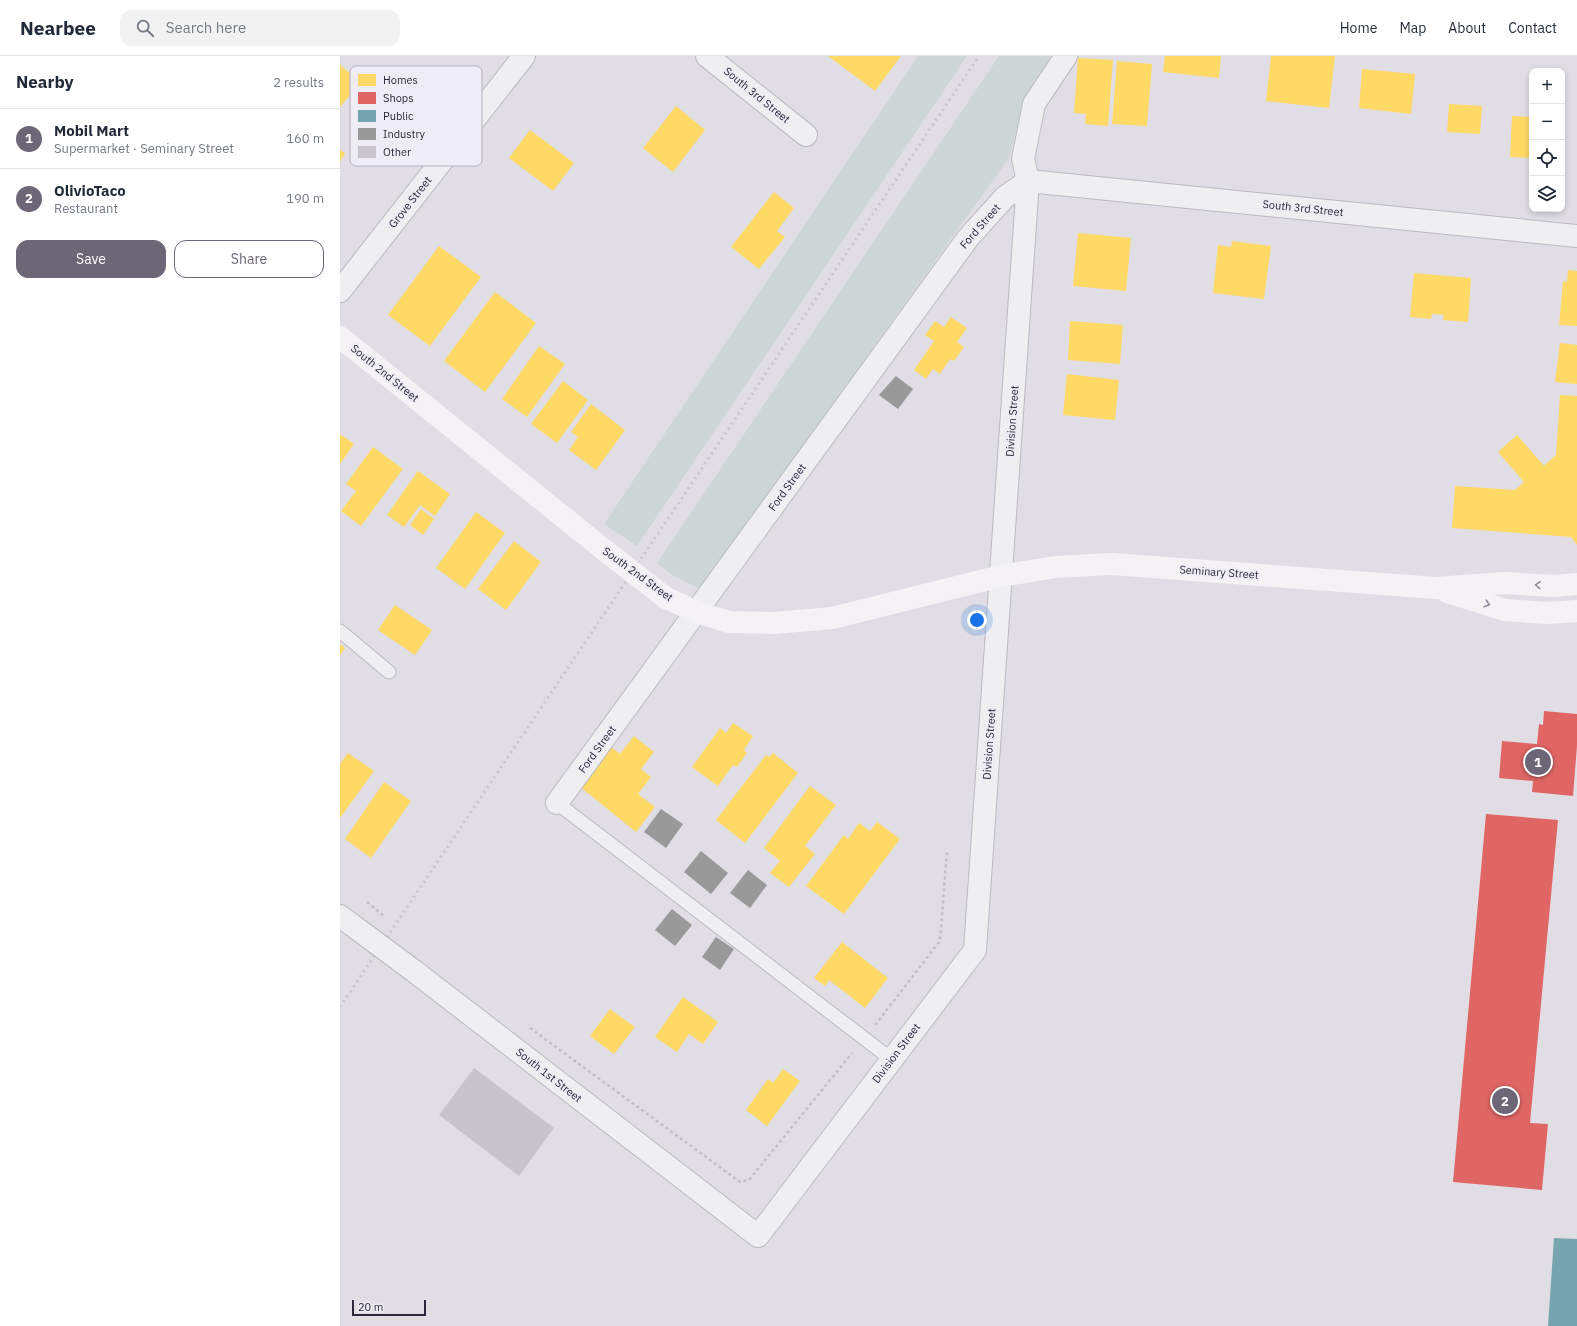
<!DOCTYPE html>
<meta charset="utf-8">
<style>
:root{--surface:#fff;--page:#f2f2f3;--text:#1f2937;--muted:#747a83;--line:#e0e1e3;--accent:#6c6677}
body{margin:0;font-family:"IBM Plex Sans",sans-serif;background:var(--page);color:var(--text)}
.controls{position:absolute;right:12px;top:12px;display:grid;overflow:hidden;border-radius:8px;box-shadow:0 2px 6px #0003}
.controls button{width:36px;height:36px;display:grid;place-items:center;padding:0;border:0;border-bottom:1px solid var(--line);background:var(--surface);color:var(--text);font:20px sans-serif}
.scale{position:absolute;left:12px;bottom:10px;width:74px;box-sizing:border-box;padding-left:4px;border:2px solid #2d263c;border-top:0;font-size:11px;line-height:14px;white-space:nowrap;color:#2d263c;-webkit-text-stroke:3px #eeecf4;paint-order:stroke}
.you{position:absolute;left:637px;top:564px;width:14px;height:14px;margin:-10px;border:3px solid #fff;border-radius:50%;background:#1a73e8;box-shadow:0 0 0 6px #1a73e833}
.badge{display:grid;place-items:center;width:26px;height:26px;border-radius:50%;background:var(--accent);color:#fff;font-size:13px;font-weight:700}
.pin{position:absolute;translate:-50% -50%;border:2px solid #fff;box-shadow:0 1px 4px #0006}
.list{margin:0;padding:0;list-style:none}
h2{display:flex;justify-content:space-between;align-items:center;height:52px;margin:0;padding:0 16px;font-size:17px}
h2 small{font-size:13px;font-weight:400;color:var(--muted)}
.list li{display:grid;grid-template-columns:26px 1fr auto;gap:12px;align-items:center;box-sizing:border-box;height:60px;padding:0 16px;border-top:1px solid var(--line)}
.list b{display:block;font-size:15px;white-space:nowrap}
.list p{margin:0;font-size:13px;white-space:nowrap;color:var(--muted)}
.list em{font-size:13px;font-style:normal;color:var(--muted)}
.actions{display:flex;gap:8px;padding:12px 16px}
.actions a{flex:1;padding:9px 0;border:1px solid var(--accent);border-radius:12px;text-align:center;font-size:14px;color:var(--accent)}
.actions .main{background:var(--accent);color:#fff}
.icon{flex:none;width:22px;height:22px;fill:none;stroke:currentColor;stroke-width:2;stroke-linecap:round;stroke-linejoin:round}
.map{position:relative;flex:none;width:1237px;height:1270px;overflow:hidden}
header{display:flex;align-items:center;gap:24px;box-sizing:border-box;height:56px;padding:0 20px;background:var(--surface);border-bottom:1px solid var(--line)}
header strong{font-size:19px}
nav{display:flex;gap:22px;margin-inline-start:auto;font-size:14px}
.search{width:280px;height:36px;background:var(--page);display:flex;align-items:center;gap:10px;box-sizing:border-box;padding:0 14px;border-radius:12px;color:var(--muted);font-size:15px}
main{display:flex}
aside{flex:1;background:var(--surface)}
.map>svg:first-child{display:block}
.green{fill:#cdd6d4}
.homes{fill:#ffd966}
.shops{fill:#e06666}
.public{fill:#76a5af}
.industry{fill:#999}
.building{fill:#c7c4cb}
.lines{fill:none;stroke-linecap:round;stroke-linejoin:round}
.lane-casing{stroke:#bbbac0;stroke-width:15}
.street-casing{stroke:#bbbac0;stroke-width:24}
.path{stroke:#c2bfc6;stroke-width:2.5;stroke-dasharray:3 3;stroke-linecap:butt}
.lane{stroke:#efeef1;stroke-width:13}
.street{stroke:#efeef1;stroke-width:22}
.secondary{stroke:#f4f2f5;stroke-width:22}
.rail{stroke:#c9c7cc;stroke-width:3;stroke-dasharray:2 4;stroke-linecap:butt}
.street-bridge-casing{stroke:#bbbac0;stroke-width:24;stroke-linecap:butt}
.path-bridge{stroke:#c2bfc6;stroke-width:2.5;stroke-dasharray:3 3;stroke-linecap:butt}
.street-bridge{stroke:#efeef1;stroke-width:22}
.secondary-bridge{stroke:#f4f2f5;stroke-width:22}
.oneway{stroke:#908c98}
.labels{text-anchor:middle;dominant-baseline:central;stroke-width:4;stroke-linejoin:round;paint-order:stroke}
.street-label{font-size:11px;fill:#2d263c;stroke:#eeecf4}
.key{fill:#eeecf4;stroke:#b4b1bd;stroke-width:1}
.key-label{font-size:11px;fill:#2d263c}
</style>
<header>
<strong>Nearbee</strong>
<div class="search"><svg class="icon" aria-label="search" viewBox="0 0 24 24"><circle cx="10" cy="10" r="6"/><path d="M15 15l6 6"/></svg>Search here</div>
<nav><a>Home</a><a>Map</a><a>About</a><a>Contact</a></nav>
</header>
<main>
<aside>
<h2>Nearby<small>2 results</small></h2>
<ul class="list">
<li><span class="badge">1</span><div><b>Mobil Mart</b><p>Supermarket · Seminary Street</p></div><em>160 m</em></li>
<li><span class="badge">2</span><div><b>OlivioTaco</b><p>Restaurant</p></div><em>190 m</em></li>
</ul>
<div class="actions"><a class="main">Save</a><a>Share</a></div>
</aside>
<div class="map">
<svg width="1237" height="1270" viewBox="0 0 1237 1270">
<rect width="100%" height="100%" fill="#e0dee4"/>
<g class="green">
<polygon points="578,0 627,0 297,490 264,468"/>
<polygon points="659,0 715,0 683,51 669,102 360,533 334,520 317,507"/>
</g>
<g class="homes">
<polygon points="488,0 561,0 535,35"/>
<polygon points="825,0 881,0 879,22 823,16"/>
<polygon points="931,0 995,0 989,52 926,45"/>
<polygon points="738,2 773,4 768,70 745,68 746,58 734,57"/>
<polygon points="777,5 812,8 807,70 772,68"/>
<polygon points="0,9 21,26 0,51"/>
<polygon points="1022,13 1075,18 1071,58 1019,52"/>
<polygon points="1109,48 1142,50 1140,78 1107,76"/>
<polygon points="336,50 365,74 333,116 303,92"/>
<polygon points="1172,60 1192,61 1192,102 1170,101"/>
<polygon points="1222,62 1224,63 1223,81 1222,81"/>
<polygon points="190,74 234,107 213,135 169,102"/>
<polygon points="0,94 5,97 0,106"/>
<polygon points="434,136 454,152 437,175 445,181 419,213 391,191"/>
<polygon points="738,177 791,182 786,235 733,230"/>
<polygon points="892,185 931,190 924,243 873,237 878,189 891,191"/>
<polygon points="99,190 141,221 90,290 48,259"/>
<polygon points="1228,214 1237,215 1237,270 1219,269 1223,225 1227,226"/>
<polygon points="1074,217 1131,222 1128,266 1103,264 1104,259 1092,258 1091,263 1070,261"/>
<polygon points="155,236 196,267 145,336 104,305"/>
<polygon points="611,261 627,272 617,286 624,291 614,305 610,303 600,318 593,313 586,323 574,314 594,285 585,279 595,265 604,271"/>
<polygon points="730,265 783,269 780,308 728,304"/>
<polygon points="1220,287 1237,289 1237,328 1215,326"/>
<polygon points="199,290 225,308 187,361 162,343"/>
<polygon points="727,318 779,324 775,364 723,359"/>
<polygon points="223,325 248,344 217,387 191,368"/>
<polygon points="1220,339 1237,340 1237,489 1231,481 1112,472 1115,430 1175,434 1184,426 1158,396 1177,379 1204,410 1216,399"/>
<polygon points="251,348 285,374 256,414 229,394 238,381 231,376"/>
<polygon points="0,378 14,388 0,408"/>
<polygon points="33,391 63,413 21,470 1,455 16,435 6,428"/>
<polygon points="78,415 110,438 95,460 80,449 64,471 47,459"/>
<polygon points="81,453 94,463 83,479 70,469"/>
<polygon points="136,456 165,477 125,533 96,512"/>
<polygon points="174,485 201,506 166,554 138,533"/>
<polygon points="55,549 92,574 75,599 38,574"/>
<polygon points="0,588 5,592 0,599"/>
<polygon points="393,667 413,680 404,694 407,697 397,711 393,709 378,730 352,711 380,672 386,677"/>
<polygon points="294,680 314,696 301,713 311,721 298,738 315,751 296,776 239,730 270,690 280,698"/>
<polygon points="8,697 34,715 0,762 0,708"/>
<polygon points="433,697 458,717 405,787 376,764 426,699 429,701"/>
<polygon points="44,726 71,745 31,802 5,783"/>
<polygon points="470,730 496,749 465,790 475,798 449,831 430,817 440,805 424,792"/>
<polygon points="537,766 560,783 504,858 466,830 504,779 508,783 519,767 530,775"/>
<polygon points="502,886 548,922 525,952 489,924 485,930 474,922"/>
<polygon points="343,941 378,966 363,988 349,978 337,996 315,981"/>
<polygon points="270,953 295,971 274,998 250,980"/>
<polygon points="443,1013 460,1025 427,1070 406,1054 428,1023 433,1027"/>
</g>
<g class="shops">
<polygon points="1204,655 1237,658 1237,690 1233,740 1192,736 1193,725 1159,722 1162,685 1197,688 1199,668 1203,669"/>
<polygon points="1146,758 1218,764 1190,1067 1208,1068 1202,1134 1113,1126"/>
</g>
<polygon class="public" points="1214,1182 1237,1183 1237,1270 1208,1270"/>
<g class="industry">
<polygon points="556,320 573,333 558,353 539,339"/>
<polygon points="321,753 343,768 326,792 304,776"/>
<polygon points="361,795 388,817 371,838 344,816"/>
<polygon points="408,814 427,829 410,852 390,837"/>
<polygon points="332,853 352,869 335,890 315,874"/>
<polygon points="376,881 394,893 380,914 362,901"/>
</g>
<polygon class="building" points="134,1012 214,1072 179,1120 99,1059"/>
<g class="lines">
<g class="lane-casing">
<g id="lane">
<polyline points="0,575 49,616"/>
<polyline points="217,747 551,1003"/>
</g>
</g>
<g class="street-casing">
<g id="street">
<polyline points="367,0 466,79"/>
<polyline points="688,125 1237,180"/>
<polyline points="0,235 184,0"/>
<polyline points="217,747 628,182 665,141 688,125"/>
<polyline points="0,860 12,869"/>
<polyline points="74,915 418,1180 635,894 688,125 683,103 694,48 726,0"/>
</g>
</g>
<g class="path">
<polyline points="535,969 600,885 607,795"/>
<polyline points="190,972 400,1126 409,1124 512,997"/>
</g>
<use href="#lane" class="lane"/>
<use href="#street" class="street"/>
<g class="secondary">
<polyline points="0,281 263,493"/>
<polyline points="1107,536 1165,554 1207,557 1237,555"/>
<polyline points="326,542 357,556 389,566 434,567 492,562 661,520 715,511 772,508 1096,532 1165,527 1214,530 1237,528"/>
</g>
<polyline class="rail" points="0,951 639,0"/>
<g class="street-bridge-casing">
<polyline id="street-bridge" points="12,869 74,915"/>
</g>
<polyline class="path-bridge" points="27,846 44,860"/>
<use href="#street-bridge" class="street-bridge"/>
<polyline class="secondary-bridge" points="263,493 326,542"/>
</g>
<defs><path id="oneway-chevron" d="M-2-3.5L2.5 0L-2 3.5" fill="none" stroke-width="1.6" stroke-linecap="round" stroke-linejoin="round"/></defs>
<g class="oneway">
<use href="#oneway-chevron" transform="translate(1198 529) rotate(-176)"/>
<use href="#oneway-chevron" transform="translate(1147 548) rotate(18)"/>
</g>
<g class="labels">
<g class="street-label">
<text transform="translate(417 39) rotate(39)">South 3rd Street</text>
<text transform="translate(70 146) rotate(-52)">Grove Street</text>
<text transform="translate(963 152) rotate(6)">South 3rd Street</text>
<text transform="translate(640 170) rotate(-49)">Ford Street</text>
<text transform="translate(45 317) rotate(39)">South 2nd Street</text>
<text transform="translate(672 365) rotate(-86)">Division Street</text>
<text transform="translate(447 431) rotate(-54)">Ford Street</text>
<text transform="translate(879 516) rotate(4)">Seminary Street</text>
<text transform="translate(298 518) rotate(36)">South 2nd Street</text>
<text transform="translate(649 688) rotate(-86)">Division Street</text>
<text transform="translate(257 693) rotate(-54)">Ford Street</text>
<text transform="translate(556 997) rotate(-53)">Division Street</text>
<text transform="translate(209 1019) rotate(38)">South 1st Street</text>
</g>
</g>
<rect x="10" y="10" width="132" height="100" rx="6" class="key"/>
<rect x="18" y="18" width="18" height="12" fill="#ffd966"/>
<rect x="18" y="36" width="18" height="12" fill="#e06666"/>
<rect x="18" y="54" width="18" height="12" fill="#76a5af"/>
<rect x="18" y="72" width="18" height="12" fill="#999"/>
<rect x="18" y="90" width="18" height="12" fill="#c7c4cb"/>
<g class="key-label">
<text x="43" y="28">Homes</text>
<text x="43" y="46">Shops</text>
<text x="43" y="64">Public</text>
<text x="43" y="82">Industry</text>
<text x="43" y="100">Other</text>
</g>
</svg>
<div class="controls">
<button>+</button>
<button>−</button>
<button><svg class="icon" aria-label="locate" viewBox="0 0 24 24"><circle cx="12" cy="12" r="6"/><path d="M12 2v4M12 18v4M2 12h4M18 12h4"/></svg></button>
<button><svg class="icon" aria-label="layers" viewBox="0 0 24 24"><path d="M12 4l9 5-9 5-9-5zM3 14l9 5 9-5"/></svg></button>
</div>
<div class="scale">20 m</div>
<div class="you"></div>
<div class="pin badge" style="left:1198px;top:706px">1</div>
<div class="pin badge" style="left:1165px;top:1045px">2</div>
</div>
</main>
